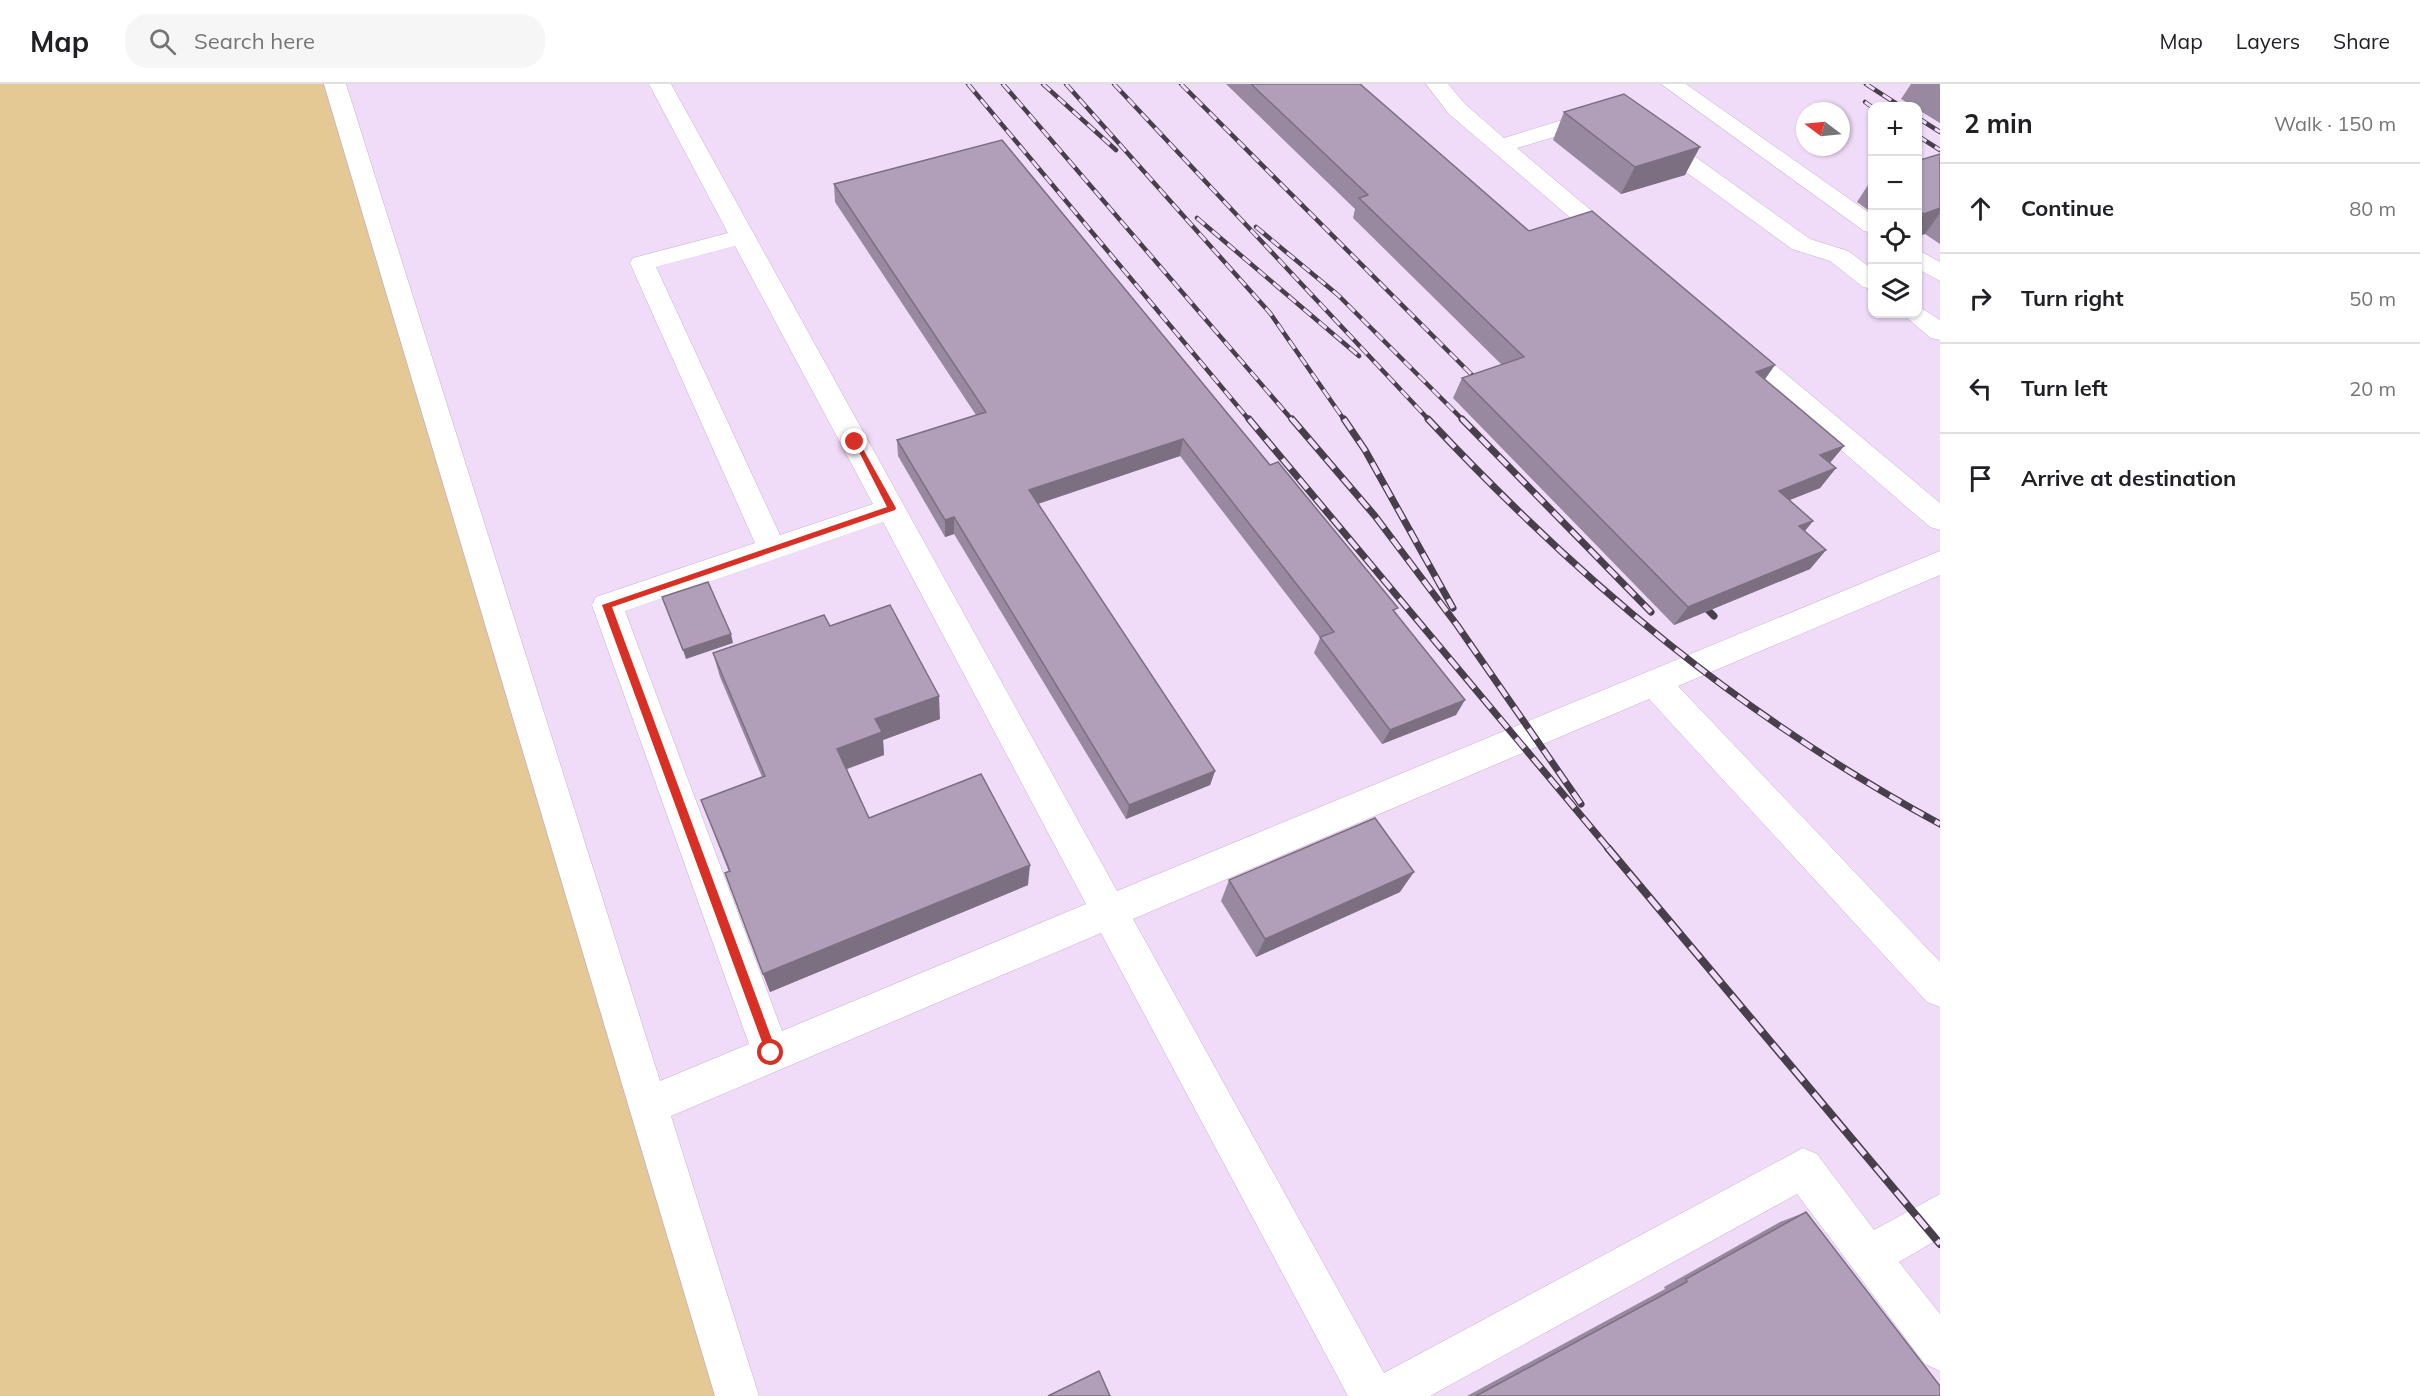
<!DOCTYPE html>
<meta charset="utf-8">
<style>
:root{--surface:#fff;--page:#f6f6f6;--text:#202124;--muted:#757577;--line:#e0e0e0}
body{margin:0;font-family:Mulish,sans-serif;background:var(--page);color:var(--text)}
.controls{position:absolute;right:18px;top:18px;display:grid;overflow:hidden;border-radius:12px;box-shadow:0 2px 4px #0004}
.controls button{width:54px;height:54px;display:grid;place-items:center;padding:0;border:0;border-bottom:2px solid var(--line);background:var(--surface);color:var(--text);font:30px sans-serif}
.compass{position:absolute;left:1796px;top:18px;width:54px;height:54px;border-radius:50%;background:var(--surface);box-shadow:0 2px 4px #0004;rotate:286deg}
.stop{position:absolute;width:18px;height:18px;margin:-14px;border:4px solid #d93025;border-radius:50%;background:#fff}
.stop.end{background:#d93025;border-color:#fff;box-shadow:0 2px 6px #0008}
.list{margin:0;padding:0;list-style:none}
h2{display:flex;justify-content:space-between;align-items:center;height:78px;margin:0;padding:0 24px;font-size:26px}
h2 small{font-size:20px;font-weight:400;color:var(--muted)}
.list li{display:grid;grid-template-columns:39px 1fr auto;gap:18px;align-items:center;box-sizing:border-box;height:90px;padding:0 24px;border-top:2px solid var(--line)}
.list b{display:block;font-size:22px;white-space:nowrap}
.list em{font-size:20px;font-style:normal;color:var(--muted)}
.icon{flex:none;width:33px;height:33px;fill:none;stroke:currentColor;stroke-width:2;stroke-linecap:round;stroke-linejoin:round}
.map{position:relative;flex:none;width:1940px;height:1312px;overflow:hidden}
header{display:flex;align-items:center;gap:36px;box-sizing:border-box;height:84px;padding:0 30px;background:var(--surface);border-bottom:2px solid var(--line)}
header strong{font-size:28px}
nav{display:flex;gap:33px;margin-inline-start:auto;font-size:21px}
.search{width:420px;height:54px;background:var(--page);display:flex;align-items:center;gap:15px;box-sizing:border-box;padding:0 21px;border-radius:24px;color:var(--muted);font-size:22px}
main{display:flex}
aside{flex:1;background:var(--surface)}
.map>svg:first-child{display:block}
.green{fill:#e5c994}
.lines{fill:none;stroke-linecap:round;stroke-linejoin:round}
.minor-casing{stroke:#c3b0cc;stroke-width:1}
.minor{fill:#fff;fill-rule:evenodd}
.rail-far2-casing{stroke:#483e4c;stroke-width:4.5}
.rail-far1-casing{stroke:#483e4c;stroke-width:7}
.rail-casing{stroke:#483e4c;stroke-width:8}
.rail-far2{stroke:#f0dcf9;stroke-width:3;stroke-dasharray:10;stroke-linecap:butt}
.rail-far1{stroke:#f0dcf9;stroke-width:4.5;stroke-dasharray:13;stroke-linecap:butt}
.rail{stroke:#f0dcf9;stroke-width:5;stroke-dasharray:16;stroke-linecap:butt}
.wall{fill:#9889a0}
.shaded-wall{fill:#7c6f82}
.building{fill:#b19fba;stroke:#7c6f82;stroke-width:1.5}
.route{fill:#d93025}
</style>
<header>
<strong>Map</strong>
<div class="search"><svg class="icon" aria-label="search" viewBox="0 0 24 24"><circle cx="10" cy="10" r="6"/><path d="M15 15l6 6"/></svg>Search here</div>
<nav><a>Map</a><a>Layers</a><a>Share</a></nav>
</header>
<main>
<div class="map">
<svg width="1940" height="1312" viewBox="0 0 1940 1312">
<rect width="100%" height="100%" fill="#f0dcf9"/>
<polygon class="green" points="0,0 335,0 737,1312 0,1312"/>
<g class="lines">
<g class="minor-casing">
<g id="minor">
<path d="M324 0H346L660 997 749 960 592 521 596 513 755 459 630 179 633 174 728 149 649 0H671L1117 807 1940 467V491L1678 602 1940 878V923L1927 918 1649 615 1133 835 1384 1289 1803 1064 1817 1070 1874 1146 1940 1110V1154L1899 1178 1940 1230V1287L1925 1280 1797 1110 1430 1312H1348L1101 849 671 1032 759 1312H715ZM735 162 873 420 780 451 656 183ZM883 438 1086 820 782 947 625 527Z"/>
<polygon points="1426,0 1448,0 1465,20 1504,54 1592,27 1608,27 1611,32 1608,37 1517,64 1625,155 1628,160 1625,165 1616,167 1607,165 1449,30"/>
<polygon points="1661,0 1686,0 1872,131 1872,149 1864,147"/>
<polygon points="1654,47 1662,49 1810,155 1848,167 1872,185 1872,205 1863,203 1830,177 1792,165 1646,59 1643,54 1646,49"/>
<polygon points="1918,166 1940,178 1940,197 1918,185"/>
<polygon points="1918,222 1940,236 1940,256 1931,254 1902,230 1918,230"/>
<polygon points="1735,252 1744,255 1940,419 1940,446 1930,443 1726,267 1722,261 1726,255"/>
</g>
</g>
<use href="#minor" class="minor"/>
<g class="rail-far2-casing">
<g id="rail-far2">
<polyline points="968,0 1250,337"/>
<polyline points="1003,0 1293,337"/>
<polyline points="1043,0 1116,66"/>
<polyline points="1066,0 1270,229 1345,337"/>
<polyline points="1114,0 1430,337"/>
<polyline points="1181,0 1484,303"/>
<polyline points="1866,0 1900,22"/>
<polyline points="1865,18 1872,23"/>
<polyline points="1918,34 1940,48"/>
<polyline points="1918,52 1940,66"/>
<polyline points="1197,134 1359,272"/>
<polyline points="1256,143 1338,211 1464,337"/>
</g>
</g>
<g class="rail-far1-casing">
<g id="rail-far1">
<polyline points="1249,335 1609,765"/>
<polyline points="1292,335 1375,432 1457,541 1581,720"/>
<polyline points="1344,335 1365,366 1453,524"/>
<path d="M1428 335C1583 500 1741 632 1940 740"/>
<polyline points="1462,335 1651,528"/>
<polyline points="1697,515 1714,532"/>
</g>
</g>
<g class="rail-casing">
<polyline id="rail" points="1608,764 1940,1160"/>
</g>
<use href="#rail-far2" class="rail-far2"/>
<use href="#rail-far1" class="rail-far1"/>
<use href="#rail" class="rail"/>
</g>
<g class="wall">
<polygon points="1226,0 1360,0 1529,147 1765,296 1844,362 1830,379 1836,384 1820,404 1790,416 1813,437 1805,447 1826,466 1810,485 1674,541 1453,314 1462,294 1502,281 1353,134 1355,125"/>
<polygon points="1911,0 1940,0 1940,39 1917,25 1917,22 1913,22 1901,15"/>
<polygon points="1564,28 1685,91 1621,110 1553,56"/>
<polygon points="1940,70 1940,160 1925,150 1917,152 1917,77"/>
<polygon points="1872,95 1872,129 1857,118"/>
<polygon points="834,100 1270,381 1396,529 1456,631 1382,660 1314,569 1320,554 1180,372 1038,420 1215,687 1210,701 1126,735 954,450 945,453 898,372 897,356 976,331 835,118"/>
<polygon points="830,542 940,635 883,656 884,671 847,685 869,734 1028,801 770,908 725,789 729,788 701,716 762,693 720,593 713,569"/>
<polygon points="1229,796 1400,808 1256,873 1221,817"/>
<polygon points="1806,1128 1940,1312 1467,1312 1665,1205 1664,1203 1780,1138"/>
</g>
<g class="shaded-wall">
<polygon points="1700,63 1685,91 1621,110 1635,83"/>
<polygon points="1940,124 1940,129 1925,150 1917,152 1917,139 1924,130"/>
<polygon points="1775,281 1761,301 1756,288"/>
<polygon points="1183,355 1180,372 1028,423 1029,406"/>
<polygon points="1844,362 1828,381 1820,371"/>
<polygon points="1836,384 1820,404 1764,426 1779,407"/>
<polygon points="954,433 954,450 945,453 945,436"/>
<polygon points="1813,437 1797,456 1799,442"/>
<polygon points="1826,466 1810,485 1674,541 1688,523"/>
<polygon points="731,550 733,559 686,575 683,566"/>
<polygon points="939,612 940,635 883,656 884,671 841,687 837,665 875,635"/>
<polygon points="1465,616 1456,631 1382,660 1390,646"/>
<polygon points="1215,687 1210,701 1126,735 1129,721"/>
<polygon points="1030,781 1028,801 770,908 763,890"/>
<polygon points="1414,788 1400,808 1256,873 1265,855"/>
</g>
<g class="building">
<polygon points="1251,0 1360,0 1529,147 1592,127 1775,281 1756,288 1844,362 1820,371 1836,384 1779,407 1813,437 1799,442 1826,466 1688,523 1462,294 1524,273 1359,114 1368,111"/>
<polygon points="1624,10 1700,63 1635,83 1564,28"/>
<polygon points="1002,56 1270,381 1278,378 1398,524 1393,526 1465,616 1390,646 1320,553 1334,548 1183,355 1029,406 1215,687 1129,721 954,433 945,436 897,356 986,328 834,100"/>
<polygon points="1940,70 1940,124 1924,130 1917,126 1917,77"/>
<polygon points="708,498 731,550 683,566 662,513"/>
<polygon points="890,521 939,612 875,635 882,648 837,665 869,734 981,690 1030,781 763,890 725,789 730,787 701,716 765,692 713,569 824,531 830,542"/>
<polygon points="1375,734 1414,788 1265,855 1229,796"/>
<polygon points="1806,1128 1940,1302 1940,1312 1476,1312 1687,1198 1686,1195"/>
<polygon points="1099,1287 1110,1312 1048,1312"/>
</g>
<polygon class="route" points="853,356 858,356 896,424 895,426 612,523 777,969 771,975 766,969 602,521 887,423"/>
</svg>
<div class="controls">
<button>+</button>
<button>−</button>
<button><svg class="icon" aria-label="locate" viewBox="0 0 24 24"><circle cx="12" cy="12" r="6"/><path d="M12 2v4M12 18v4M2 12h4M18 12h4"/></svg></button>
<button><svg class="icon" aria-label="layers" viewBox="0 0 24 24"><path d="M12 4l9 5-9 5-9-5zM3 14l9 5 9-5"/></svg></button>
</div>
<svg class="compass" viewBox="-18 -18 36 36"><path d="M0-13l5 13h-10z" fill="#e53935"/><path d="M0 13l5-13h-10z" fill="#757577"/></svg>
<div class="stop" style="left:771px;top:969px"></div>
<div class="stop end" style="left:855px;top:358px"></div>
</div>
<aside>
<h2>2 min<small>Walk · 150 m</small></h2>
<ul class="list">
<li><svg class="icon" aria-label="ahead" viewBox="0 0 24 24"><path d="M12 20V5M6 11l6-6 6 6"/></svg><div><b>Continue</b></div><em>80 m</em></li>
<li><svg class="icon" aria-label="right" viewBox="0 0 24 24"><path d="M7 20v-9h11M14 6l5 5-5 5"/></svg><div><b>Turn right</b></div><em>50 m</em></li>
<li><svg class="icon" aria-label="left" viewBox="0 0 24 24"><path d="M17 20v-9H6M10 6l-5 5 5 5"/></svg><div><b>Turn left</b></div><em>20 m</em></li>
<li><svg class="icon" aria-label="arrive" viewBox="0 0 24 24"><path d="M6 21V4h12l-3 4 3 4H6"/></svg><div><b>Arrive at destination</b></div></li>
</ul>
</aside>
</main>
